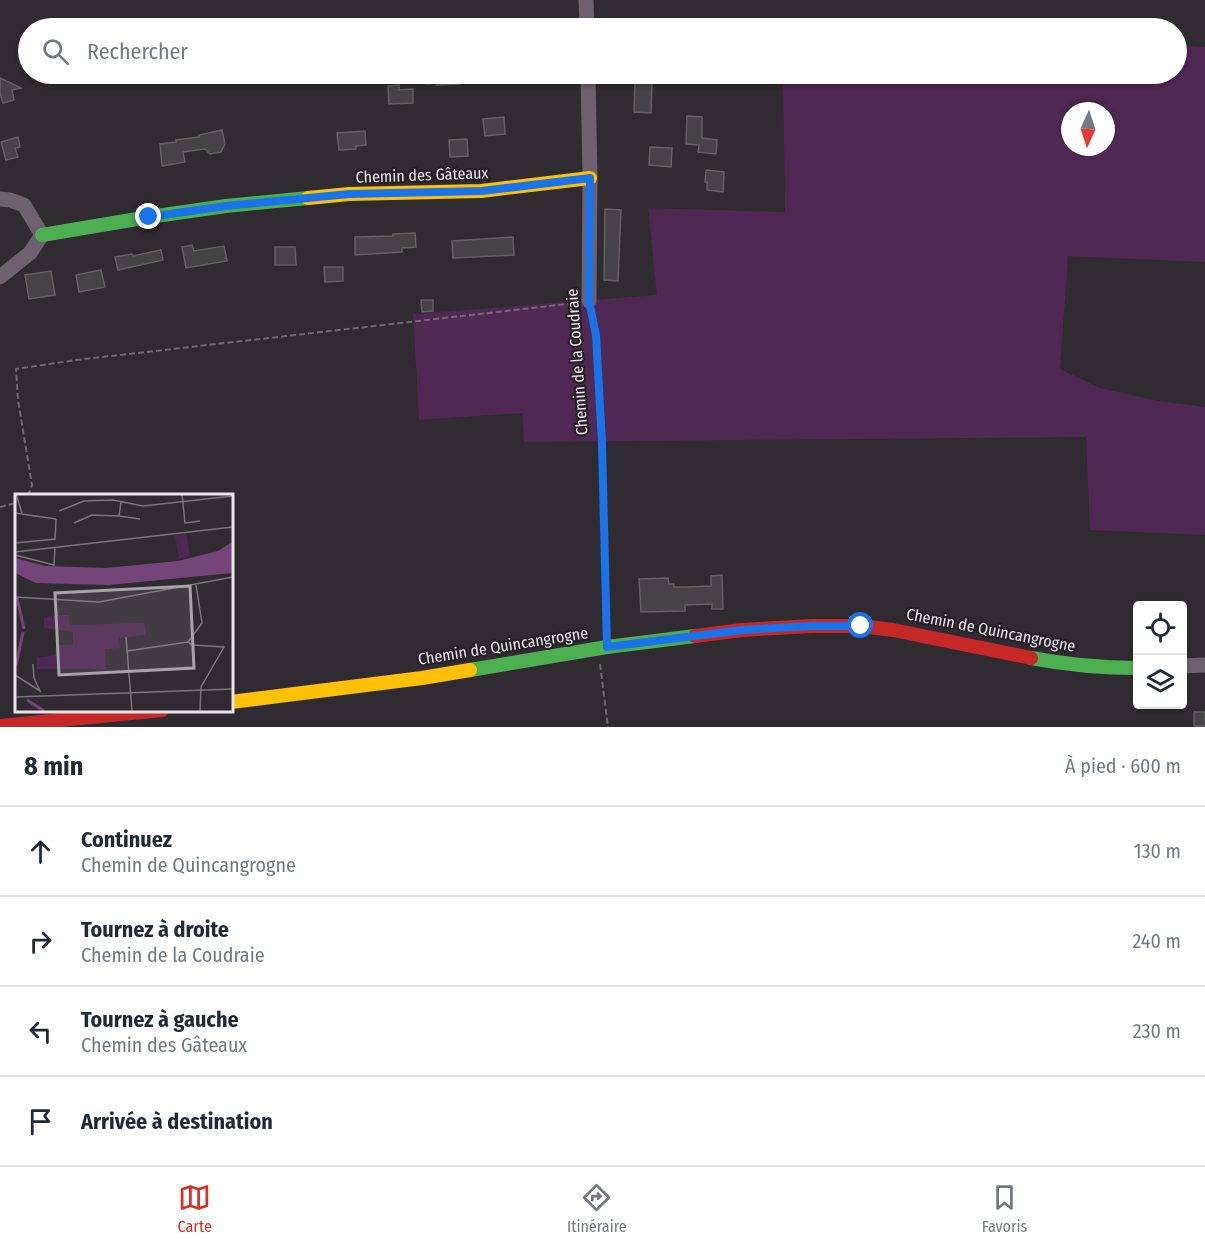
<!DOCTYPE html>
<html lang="fr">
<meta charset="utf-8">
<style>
:root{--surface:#fff;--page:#f6f6f7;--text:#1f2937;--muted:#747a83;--line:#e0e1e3;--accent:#d93025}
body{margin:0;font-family:"Fira Sans Condensed",sans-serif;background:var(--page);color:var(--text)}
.controls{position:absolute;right:18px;bottom:18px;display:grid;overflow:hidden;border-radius:6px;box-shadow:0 2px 4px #0004}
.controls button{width:54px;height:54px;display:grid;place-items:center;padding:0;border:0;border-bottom:2px solid var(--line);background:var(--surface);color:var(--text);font:30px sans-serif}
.compass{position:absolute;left:1061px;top:102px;width:54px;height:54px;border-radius:50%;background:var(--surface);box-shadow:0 2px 4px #0004;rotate:183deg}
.stop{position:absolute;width:18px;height:18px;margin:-14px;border:4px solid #1a73e8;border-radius:50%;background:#fff}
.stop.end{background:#1a73e8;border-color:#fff;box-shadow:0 2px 6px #0008}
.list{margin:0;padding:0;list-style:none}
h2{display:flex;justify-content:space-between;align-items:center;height:78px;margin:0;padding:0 24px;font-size:26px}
h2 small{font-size:20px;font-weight:400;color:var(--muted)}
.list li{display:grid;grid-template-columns:39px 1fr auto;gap:18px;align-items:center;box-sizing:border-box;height:90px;padding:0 24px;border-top:2px solid var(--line)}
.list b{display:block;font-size:22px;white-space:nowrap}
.list p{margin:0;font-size:20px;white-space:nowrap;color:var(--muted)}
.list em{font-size:20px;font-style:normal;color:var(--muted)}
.icon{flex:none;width:33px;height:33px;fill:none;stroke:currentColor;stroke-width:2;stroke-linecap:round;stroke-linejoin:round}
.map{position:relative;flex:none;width:1205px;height:727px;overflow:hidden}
.search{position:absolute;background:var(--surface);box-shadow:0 2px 4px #0004;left:18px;right:18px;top:18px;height:66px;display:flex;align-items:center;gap:15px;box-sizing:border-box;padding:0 21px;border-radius:33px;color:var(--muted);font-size:22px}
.sheet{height:438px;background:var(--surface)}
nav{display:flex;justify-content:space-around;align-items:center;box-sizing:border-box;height:84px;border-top:2px solid var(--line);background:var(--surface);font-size:16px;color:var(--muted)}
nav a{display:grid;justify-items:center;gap:3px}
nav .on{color:var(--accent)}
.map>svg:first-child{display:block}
.green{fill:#4f2853;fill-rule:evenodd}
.building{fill:#464346;stroke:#635f63;stroke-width:1.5}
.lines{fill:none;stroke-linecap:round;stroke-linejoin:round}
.path{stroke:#716871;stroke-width:2;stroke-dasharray:6 3;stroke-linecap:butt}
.street{stroke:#6c616c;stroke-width:15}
.fast{stroke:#4caf50;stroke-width:14}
.slow{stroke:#ffc107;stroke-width:14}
.jam{stroke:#c62828;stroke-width:14}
.route{stroke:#1a73e8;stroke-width:8}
.labels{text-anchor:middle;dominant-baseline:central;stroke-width:4.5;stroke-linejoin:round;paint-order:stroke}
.street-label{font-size:16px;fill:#e8e4e9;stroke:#272127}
.inset-river{fill:none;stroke:#75457a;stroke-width:3}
.inset-road{fill:none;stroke:#7a757a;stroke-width:1.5}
.view{fill:#a8a3a8;fill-opacity:0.15;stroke:#a8a3a8;stroke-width:3}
.inset-edge{fill:none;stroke:#e8e4e9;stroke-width:3}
</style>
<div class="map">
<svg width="1205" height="727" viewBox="0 0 1205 727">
<rect width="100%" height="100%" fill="#302b30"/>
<g class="green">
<polygon points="783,25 859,28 783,28"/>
<path d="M1177 45 1205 47V262L1068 256 1060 369 1100 388 1159 401 1205 407V535L1090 530 1086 437 524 442 522 413 419 420 413 314 657 295 648 208 785 212 783 74H1176ZM1070 111H1106V147H1070Z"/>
</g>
<g class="building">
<polygon points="426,74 462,74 462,82 460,82 460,84 436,85 436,83 426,84"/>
<polygon points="0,78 21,88 12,90 14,100 3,103 0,94"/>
<polygon points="635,82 652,83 651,113 634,112"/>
<polygon points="399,85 399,90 413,89 413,103 389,104 388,86"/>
<polygon points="687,116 702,117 702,138 717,140 716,154 698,152 699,145 686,144"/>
<polygon points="504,117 505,134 485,136 483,119"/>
<polygon points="222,130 225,144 221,152 210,154 205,149 183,152 185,162 162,166 160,144 176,142 176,140 199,137 199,135"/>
<polygon points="365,131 366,145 356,146 356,149 339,150 337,133"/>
<polygon points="18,137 20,147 15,148 18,157 6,160 1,142"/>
<polygon points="467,139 468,156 450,157 449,140"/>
<polygon points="650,147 672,148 671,167 649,165"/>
<polygon points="706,170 724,172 723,192 707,190 707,182 705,182"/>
<polygon points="605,209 621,210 618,281 604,280"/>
<polygon points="415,233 416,247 402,248 402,252 355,255 355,237 393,236 393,234"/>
<polygon points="513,237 514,255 453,258 452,241"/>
<polygon points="192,245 194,251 224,246 227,261 186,268 182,247"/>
<polygon points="275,247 295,247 296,265 275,265"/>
<polygon points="161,250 163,260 118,270 115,257 132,254 133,256"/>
<polygon points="324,267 343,267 343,281 325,282"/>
<polygon points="101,270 105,287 79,292 76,275"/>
<polygon points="51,271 55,295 29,299 25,275"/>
<polygon points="421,300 433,300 433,311 422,312"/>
<polygon points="722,575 723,609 712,609 712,604 685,605 685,611 641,612 639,579 668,578 669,584 674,584 674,587 685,587 711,586 711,576"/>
<rect x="1194" y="712" width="11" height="14"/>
</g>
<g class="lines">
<g class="path">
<polyline points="592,315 596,335 601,443 606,630"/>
<polyline points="28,496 32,485 18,400 16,369 76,360 576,303"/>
<polyline points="0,507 16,503"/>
<polyline points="600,664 608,727"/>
</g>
<g class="street">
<polyline points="586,0 587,28"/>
<polyline points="588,74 590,178 589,301"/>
<polyline points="0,199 10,200 24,205 42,235 30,253 0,277"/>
<polyline points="1182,666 1205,665"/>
</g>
<g class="fast">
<polyline points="42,235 149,217 226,206 308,198"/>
<path d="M1031 658C1068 665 1101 668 1138 668"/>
<polyline points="470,670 607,647 695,636"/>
</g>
<g class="slow">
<polyline points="308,198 349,194 481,191 590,178"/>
<polyline points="231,702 422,678 470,670"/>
</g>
<g class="jam">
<polyline points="695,636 742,630 812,626 861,626 893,630 1031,658"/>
<polyline points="0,726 162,710"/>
</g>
</g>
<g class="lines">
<polyline class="route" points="149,217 226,206 349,194 482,191 590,178 589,301 596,335 602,443 607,647 742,630 812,626 861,626"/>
</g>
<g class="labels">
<g class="street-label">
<text transform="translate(422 175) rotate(-2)">Chemin des Gâteaux</text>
<text transform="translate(577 362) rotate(-94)">Chemin de la Coudraie</text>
<text transform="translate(991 630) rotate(11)">Chemin de Quincangrogne</text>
<text transform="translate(503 646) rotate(-9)">Chemin de Quincangrogne</text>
</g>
</g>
<g transform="translate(15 494)">
<rect width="218" height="218" fill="#302b30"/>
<path d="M160 41H172L175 62 164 65ZM40 121H54L55 131 129 129 131 141 104 144 105 154 90 155 91 175H22V164L40 161 41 151H58V138L29 134V124Z" fill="#4f2853"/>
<path d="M217 48V79L94 91 21 89 0 79V64L30 72 90 74 163 67 203 57Z" fill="#75457a"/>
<path class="inset-river" d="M2 104 9 135M1 172 8 138M12 206 29 217"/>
<path class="inset-road" d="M1 0 7 19M167 0 170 29 185 27M44 17 69 7 98 6 128 12 218 2M0 19 41 25M104 22 125 25M59 29 77 21 104 22 106 8M0 49 40 45 41 25M0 58 218 33M0 61 39 71 40 53M181 91 187 129 173 148 177 151 209 153 186 193 185 217M0 103 84 108 218 83M111 143 117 217M112 157 173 148M0 181 25 197 19 184 18 170M0 203 218 195"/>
<path class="view" d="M175 92 179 174 44 181 40 99Z"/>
<rect width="218" height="218" class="inset-edge"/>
</g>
</svg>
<div class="controls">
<button><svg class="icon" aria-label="locate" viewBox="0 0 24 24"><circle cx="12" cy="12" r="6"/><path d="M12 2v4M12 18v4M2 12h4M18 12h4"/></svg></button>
<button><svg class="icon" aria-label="layers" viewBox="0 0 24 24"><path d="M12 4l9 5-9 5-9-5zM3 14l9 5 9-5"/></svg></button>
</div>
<svg class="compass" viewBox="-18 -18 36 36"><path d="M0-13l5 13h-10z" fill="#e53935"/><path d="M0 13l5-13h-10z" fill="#747a83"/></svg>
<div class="stop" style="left:861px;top:626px"></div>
<div class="stop end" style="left:149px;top:217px"></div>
<div class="search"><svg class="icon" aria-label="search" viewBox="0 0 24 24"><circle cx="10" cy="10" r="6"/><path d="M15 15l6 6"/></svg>Rechercher</div>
</div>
<section class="sheet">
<h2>8 min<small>À pied · 600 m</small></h2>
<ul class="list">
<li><svg class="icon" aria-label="ahead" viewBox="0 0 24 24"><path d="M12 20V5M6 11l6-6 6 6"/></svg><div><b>Continuez</b><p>Chemin de Quincangrogne</p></div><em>130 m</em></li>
<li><svg class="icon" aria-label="right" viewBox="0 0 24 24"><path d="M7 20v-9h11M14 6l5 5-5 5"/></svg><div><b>Tournez à droite</b><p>Chemin de la Coudraie</p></div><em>240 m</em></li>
<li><svg class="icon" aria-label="left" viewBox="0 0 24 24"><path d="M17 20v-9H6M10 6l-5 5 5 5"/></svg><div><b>Tournez à gauche</b><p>Chemin des Gâteaux</p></div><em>230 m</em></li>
<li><svg class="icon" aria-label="arrive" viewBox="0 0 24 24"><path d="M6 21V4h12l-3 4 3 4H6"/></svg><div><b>Arrivée à destination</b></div></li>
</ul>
</section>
<nav>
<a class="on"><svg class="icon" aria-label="map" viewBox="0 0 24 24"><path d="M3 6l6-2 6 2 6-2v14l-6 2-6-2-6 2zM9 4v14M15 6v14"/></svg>Carte</a>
<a><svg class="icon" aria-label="directions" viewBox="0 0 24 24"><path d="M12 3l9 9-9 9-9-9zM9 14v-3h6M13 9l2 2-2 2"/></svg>Itinéraire</a>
<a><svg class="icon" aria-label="saved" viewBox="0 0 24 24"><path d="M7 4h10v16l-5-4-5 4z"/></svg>Favoris</a>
</nav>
